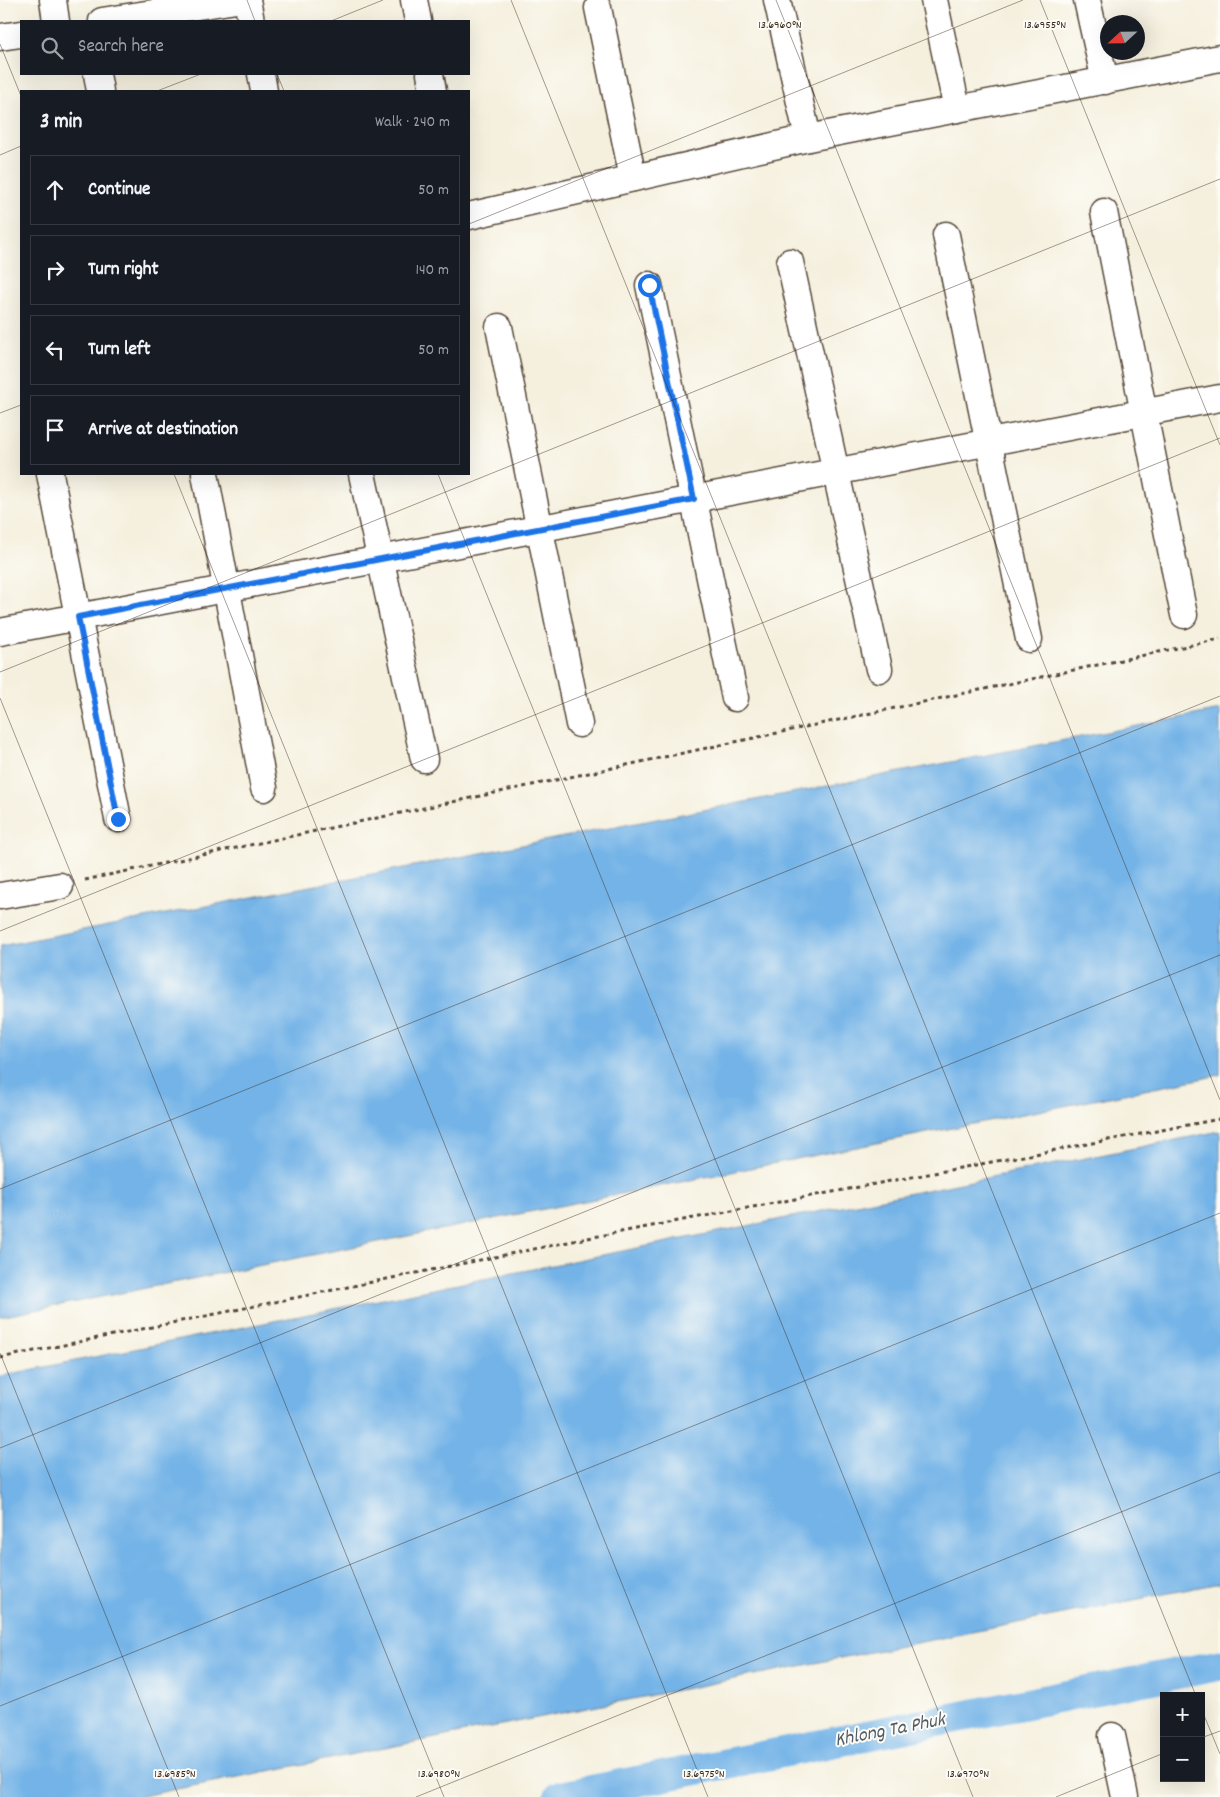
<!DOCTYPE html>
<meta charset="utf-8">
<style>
:root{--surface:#171b24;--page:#20242c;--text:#f1f3f6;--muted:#9ea1a6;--line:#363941}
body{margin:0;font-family:Dekko,sans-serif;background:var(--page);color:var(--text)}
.controls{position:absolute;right:15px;bottom:15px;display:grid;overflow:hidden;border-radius:0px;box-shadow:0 5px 20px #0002}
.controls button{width:45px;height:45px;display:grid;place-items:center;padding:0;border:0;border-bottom:1px solid var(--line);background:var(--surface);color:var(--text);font:25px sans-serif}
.compass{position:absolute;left:1100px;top:15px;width:45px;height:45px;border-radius:50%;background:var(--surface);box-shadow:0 5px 20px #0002;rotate:248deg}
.stop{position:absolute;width:15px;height:15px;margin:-11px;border:4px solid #1a73e8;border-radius:50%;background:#fff}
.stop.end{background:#1a73e8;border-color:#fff;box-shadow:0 1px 5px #0008}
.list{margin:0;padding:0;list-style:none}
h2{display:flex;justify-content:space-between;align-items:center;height:65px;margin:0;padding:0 20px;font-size:21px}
h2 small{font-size:16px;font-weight:400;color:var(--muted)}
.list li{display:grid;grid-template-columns:32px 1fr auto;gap:15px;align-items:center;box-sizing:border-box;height:70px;margin:0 10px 10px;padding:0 10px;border:1px solid var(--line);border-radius:0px}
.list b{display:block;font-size:19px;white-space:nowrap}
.list em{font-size:16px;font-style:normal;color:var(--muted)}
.icon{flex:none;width:28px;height:28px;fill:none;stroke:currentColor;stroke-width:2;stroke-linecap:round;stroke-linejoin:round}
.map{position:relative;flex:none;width:1220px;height:1797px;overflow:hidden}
.search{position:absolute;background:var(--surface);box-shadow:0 5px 20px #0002;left:20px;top:20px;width:450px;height:55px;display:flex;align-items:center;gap:12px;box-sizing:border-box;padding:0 18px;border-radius:0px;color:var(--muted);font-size:19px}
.panel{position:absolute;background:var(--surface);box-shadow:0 5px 20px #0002;left:20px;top:90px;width:450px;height:385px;border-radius:0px}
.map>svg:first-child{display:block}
.water{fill:#73b3e7;stroke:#576e82}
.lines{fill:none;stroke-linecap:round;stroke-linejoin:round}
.canal{stroke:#73b3e7;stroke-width:31}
.minor-casing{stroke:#57483b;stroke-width:29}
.path{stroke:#57483b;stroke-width:3;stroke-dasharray:4 4;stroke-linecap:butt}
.minor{stroke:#fff;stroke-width:26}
.route{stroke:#1a73e8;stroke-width:6}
.ticks{fill:none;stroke:#3b2a1e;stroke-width:1;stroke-opacity:0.45}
.labels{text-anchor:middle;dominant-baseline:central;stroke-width:4;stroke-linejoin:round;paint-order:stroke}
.water-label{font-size:20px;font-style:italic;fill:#4f5a64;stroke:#fdfcf7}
.ticks-label{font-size:12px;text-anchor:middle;fill:#3b2a1e;stroke:#fdfcf7;stroke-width:4;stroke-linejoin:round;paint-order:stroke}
</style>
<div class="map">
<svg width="1220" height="1797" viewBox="0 0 1220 1797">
<rect width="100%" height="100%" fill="#fdfcf7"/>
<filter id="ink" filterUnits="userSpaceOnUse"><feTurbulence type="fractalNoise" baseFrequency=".02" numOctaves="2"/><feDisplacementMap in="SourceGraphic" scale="10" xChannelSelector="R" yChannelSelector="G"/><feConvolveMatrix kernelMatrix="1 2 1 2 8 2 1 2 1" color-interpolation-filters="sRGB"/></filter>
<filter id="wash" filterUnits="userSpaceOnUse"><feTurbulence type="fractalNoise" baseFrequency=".0096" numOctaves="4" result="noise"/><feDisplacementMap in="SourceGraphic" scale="20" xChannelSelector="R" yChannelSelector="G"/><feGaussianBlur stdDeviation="1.12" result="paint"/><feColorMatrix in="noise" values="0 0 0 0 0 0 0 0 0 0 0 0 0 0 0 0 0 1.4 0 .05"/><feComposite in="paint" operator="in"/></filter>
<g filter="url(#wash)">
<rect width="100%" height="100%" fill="#f5f0de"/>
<g class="water">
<polygon points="1220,710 1220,1075 0,1317 0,946"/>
<polygon points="1220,1131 1220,1583 137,1797 0,1797 0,1376"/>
</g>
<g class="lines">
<polyline class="canal" points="559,1797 1220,1665"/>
</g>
</g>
<g filter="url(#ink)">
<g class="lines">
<g class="minor-casing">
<g id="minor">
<polyline points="53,0 56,21"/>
<polyline points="247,0 251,21"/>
<polyline points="414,0 418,21"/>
<polyline points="777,0 808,138"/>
<polyline points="934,0 957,109"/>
<polyline points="1087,0 1105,81"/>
<polyline points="598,8 633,178"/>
<polyline points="102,21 236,0"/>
<polyline points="0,37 21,34"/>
<polyline points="97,74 100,91"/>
<polyline points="261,74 264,91"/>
<polyline points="430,74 433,91"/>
<polyline points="1104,212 1184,615"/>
<polyline points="469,216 808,138 1220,58"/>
<polyline points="946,235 1029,639"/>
<polyline points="790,262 879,669"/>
<polyline points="649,285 735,698"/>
<polyline points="499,327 579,724"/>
<polyline points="50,474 118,819"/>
<polyline points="205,474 264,788"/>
<polyline points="362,474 424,759"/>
<polyline points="0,632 1220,398"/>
<polyline points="0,896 60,886"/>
<polyline points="1112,1736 1125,1797"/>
</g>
</g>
<g class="path">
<polyline points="85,880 1220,639"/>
<polyline points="0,1358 583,1239 1220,1119"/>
</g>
<use href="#minor" class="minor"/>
</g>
</g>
<g class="lines" filter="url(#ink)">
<polyline class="route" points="118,819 78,617 694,499 649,285"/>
</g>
<path class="ticks" d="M247 0 255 21M511 0 1196 1696M776 0 1220 1100M1040 0 1220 445M331 21 383 0M0 44 21 96M277 74 284 91M157 91 201 74M0 155 21 146M469 224 1023 0M0 413 21 405M174 474 708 1797M438 474 973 1797M0 672 1220 179M0 698 444 1797M0 931 1220 438M0 1189 1220 696M0 1353 179 1797M0 1448 1220 955M0 1706 1220 1213M1201 1708 1220 1754M1201 1738 1220 1731M416 1797 1220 1472M1056 1797 1164 1753"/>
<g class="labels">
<g class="water-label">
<text transform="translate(890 1731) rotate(-11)">Khlong Ta Phuk</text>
</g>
</g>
<g class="ticks-label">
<text x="780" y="28">13.6960°N</text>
<text x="1045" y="28">13.6955°N</text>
<text x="175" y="1777">13.6985°N</text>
<text x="439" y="1777">13.6980°N</text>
<text x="704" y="1777">13.6975°N</text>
<text x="968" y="1777">13.6970°N</text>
</g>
</svg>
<div class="controls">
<button>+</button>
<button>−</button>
</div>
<svg class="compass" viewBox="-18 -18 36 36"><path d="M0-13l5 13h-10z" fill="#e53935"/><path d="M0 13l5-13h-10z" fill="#9ea1a6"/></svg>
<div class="stop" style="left:649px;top:285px"></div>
<div class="stop end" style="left:118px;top:819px"></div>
<div class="search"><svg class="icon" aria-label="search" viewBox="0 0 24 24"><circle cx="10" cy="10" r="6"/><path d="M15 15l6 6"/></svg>Search here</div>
<section class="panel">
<h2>3 min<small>Walk · 240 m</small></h2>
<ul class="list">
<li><svg class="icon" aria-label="ahead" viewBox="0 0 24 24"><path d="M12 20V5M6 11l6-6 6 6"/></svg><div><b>Continue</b></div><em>50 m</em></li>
<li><svg class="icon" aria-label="right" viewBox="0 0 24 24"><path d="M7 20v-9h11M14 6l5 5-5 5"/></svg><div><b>Turn right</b></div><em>140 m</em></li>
<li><svg class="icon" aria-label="left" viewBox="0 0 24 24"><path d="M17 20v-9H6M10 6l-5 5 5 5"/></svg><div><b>Turn left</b></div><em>50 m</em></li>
<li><svg class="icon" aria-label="arrive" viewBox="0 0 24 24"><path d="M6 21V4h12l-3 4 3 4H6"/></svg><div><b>Arrive at destination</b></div></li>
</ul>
</section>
</div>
